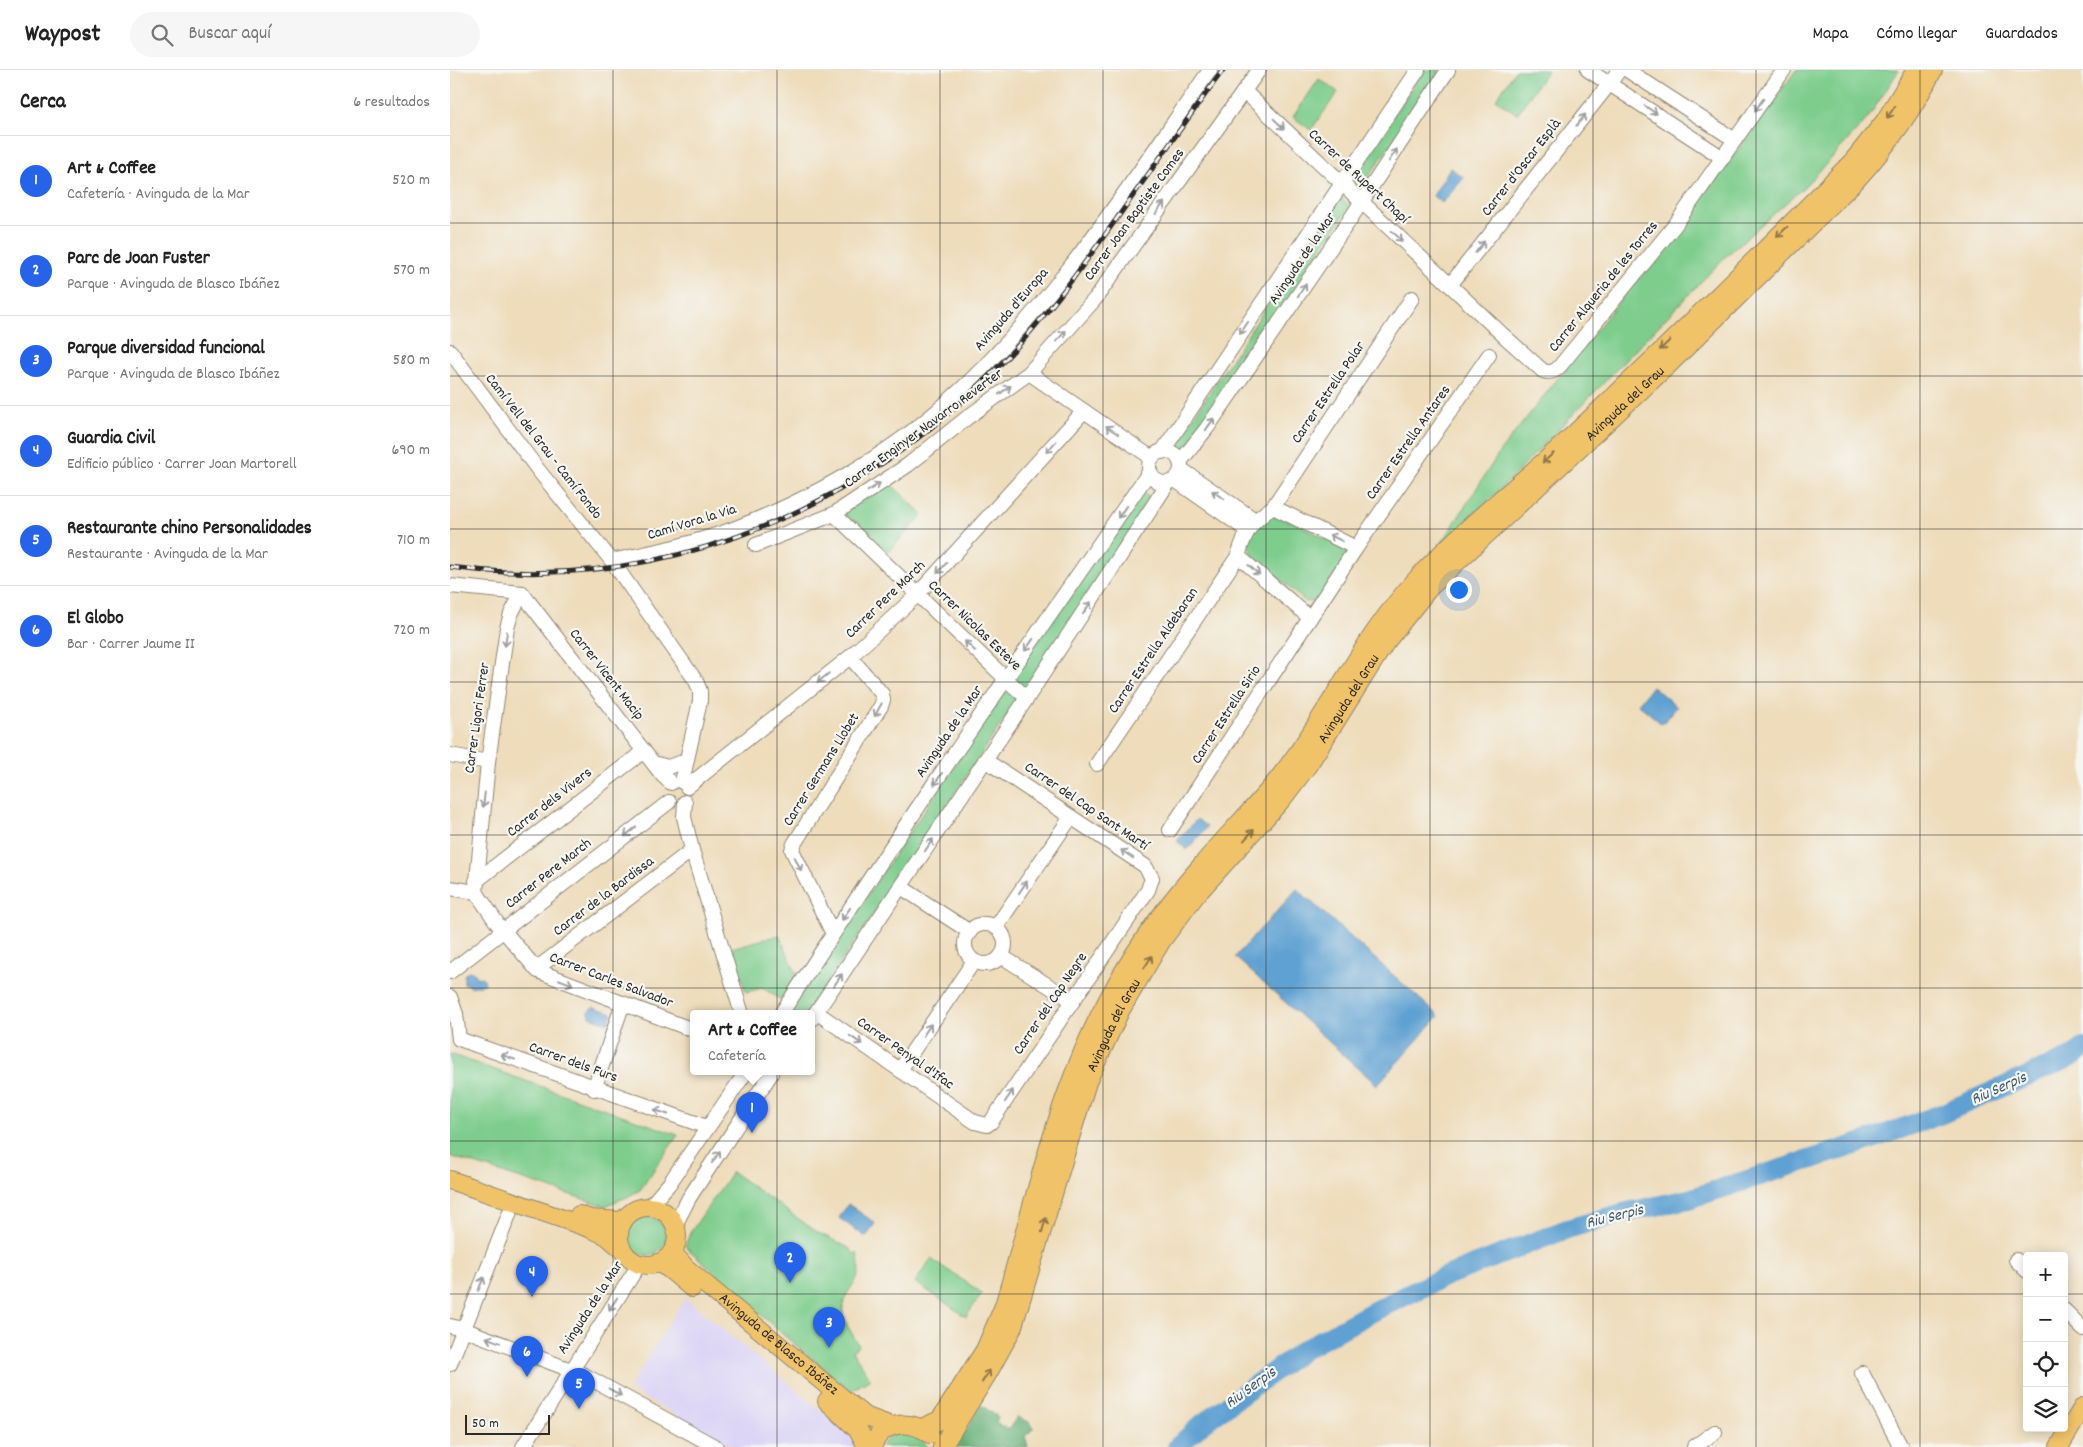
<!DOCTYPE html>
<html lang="es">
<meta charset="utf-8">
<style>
:root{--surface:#fff;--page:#f6f6f6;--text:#222;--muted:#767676;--line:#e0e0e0;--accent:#2563eb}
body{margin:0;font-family:Dekko,sans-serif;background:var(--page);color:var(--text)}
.controls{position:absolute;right:15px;bottom:15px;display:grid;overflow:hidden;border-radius:5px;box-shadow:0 2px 12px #0003}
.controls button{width:45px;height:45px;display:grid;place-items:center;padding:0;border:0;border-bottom:1px solid var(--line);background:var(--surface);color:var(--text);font:25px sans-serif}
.scale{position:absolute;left:15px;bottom:12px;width:85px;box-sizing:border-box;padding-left:5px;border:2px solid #2b2b2b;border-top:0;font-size:14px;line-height:18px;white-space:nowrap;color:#2b2b2b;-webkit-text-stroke:4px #f6f6f2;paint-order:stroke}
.you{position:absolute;left:1008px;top:519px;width:18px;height:18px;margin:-12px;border:4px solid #fff;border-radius:50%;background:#1a73e8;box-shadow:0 0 0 8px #1a73e833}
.badge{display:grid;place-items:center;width:32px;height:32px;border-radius:50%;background:var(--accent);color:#fff;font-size:16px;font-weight:700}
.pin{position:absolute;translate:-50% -41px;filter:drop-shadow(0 1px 2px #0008)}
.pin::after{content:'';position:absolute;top:26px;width:18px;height:15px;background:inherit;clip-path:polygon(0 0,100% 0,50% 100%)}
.popup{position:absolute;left:240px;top:940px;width:125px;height:65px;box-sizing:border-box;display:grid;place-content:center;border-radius:5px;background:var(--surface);filter:drop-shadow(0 1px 4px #0005);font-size:16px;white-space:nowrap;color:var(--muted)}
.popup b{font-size:19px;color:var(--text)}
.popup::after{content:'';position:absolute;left:50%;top:100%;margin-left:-10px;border:10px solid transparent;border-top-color:var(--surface)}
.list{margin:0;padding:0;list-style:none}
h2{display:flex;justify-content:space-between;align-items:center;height:65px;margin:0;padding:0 20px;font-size:21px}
h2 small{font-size:16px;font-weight:400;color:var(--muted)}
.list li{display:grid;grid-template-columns:32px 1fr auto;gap:15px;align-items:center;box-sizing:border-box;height:90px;padding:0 20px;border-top:1px solid var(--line)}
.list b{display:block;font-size:19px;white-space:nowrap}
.list p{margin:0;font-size:16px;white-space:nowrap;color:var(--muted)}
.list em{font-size:16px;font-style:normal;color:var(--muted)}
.icon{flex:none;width:28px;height:28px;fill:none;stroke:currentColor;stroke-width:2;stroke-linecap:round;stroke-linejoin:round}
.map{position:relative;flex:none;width:1633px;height:1377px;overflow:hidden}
header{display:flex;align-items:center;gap:30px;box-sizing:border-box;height:70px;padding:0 25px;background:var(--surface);border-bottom:1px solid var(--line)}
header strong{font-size:24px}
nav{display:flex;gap:28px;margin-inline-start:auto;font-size:18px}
.search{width:350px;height:45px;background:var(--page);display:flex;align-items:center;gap:12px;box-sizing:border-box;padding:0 18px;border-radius:28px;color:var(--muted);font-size:19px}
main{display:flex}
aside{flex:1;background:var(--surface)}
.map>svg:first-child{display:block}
.built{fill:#dcd5f6}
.green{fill:#7ecd8d;stroke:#547c5c}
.forest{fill:#66b078;stroke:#486e52}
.water{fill:#5ea1d2;stroke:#44667e}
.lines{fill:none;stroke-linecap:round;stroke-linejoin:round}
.river{stroke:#5ea1d2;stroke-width:20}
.minor-casing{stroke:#8c8472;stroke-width:16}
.major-casing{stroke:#8c8472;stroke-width:20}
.minor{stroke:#fff;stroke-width:14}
.major{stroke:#f1c369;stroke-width:18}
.rail-casing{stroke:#2b2b2b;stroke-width:5}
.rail{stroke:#f6f6f2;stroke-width:3;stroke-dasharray:9;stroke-linecap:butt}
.oneway{stroke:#a0a0a0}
.oneway2{stroke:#8e774a}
.grid{fill:none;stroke:#2b2b2b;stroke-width:1;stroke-opacity:0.55}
.labels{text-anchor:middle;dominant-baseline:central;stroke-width:4.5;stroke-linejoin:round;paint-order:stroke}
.street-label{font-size:15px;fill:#2b2b2b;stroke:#f6f6f2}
.water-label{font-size:16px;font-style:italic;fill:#3f5a6e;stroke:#f6f6f2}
</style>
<header>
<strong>Waypost</strong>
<div class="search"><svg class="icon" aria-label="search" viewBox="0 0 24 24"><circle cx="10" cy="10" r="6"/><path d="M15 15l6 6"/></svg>Buscar aquí</div>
<nav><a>Mapa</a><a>Cómo llegar</a><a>Guardados</a></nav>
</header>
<main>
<aside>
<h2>Cerca<small>6 resultados</small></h2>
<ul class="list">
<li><span class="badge">1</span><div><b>Art &amp; Coffee</b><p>Cafetería · Avinguda de la Mar</p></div><em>520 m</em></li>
<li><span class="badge">2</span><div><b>Parc de Joan Fuster</b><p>Parque · Avinguda de Blasco Ibáñez</p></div><em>570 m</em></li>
<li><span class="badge">3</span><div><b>Parque diversidad funcional</b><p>Parque · Avinguda de Blasco Ibáñez</p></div><em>580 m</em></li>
<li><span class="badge">4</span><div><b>Guardia Civil</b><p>Edificio público · Carrer Joan Martorell</p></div><em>690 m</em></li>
<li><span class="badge">5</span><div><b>Restaurante chino Personalidades</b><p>Restaurante · Avinguda de la Mar</p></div><em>710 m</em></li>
<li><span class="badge">6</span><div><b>El Globo</b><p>Bar · Carrer Jaume II</p></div><em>720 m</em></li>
</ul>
</aside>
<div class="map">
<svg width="1633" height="1377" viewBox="0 0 1633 1377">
<rect width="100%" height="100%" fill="#f6f6f2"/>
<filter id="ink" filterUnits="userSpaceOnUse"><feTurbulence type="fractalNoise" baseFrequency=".02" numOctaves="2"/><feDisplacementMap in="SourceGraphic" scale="10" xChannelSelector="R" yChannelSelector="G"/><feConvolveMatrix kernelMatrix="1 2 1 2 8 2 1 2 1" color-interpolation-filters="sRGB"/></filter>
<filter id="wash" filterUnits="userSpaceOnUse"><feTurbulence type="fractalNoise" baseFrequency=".0096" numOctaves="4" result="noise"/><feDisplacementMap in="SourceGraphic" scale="20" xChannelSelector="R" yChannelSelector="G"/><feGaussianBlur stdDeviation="1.12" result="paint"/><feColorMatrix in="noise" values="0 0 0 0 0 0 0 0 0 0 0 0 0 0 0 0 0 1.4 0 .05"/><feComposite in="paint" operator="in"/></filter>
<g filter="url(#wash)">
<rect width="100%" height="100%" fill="#eedcba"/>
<polygon class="built" points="235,1228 398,1363 407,1377 285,1377 178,1319"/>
<g class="green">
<polygon points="974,0 990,0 912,117 900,109"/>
<polygon points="1066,0 1098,0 1067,44 1046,29"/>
<polygon points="1346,0 1449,0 1418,48 1379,91 1355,116 1274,188 1055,415 988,479 1051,380 1264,112"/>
<polygon points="869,9 888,22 861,60 843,47"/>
<polygon points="889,127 900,136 734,381 725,375"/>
<polygon points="439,412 473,445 434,486 394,443"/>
<polygon points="690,421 702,429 579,617 573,621 563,608"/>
<polygon points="819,444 845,453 896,479 899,484 868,531 856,532 804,487 797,473 806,456"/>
<polygon points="559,622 565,626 566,632 356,944 338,944 553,623"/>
<polygon points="329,865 347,905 331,930 313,918 296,922 281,878"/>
<polygon points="0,984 228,1065 190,1120 177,1127 155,1136 0,1086"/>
<path d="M282 1102 367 1162 399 1178 404 1184 407 1183C415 1216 397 1211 393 1237 391 1249 404 1266 409 1276L402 1281 421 1309 400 1321 330 1262 235 1176 240 1163Z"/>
<circle cx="197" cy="1166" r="19"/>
<polygon points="481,1189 532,1223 516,1247 465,1212"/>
<path d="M454 1362C465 1364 472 1367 477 1377H431C436 1367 444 1364 454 1362Z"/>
</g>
<polygon class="forest" points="531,1335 548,1347 546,1352 558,1360 567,1347 579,1352 584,1358 575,1366 578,1377 506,1377"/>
<g class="water">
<polygon points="1000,98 1014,108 992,133 983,126"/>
<polygon points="1202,616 1227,637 1212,654 1188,634"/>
<polygon points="747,749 757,757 737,780 727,771"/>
<polygon points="847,819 989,946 927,1015 785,887"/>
<polygon points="18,901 24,902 27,908 31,907 34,909 35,914 21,917 14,913 14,905"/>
<polygon points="144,937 162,943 158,953 140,947 140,944 138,942"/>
<polygon points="398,1134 425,1153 416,1167 389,1148"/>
</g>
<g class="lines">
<polyline class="river" points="727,1377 752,1354 853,1280 926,1240 996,1206 1117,1159 1173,1143 1239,1129 1405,1075 1489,1045 1626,985 1633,978"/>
</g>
</g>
<g filter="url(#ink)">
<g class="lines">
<g class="minor-casing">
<g id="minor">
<polyline points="1138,0 1273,88"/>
<polyline points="1177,0 1285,70"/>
<path d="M794 21 1053 265 1093 301C1100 303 1105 302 1110 296L1225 155 1334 0"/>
<polyline points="1000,215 1160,13 1169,0"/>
<polyline points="0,281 89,401 162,491 246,611 250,621 250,631 232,712"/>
<polyline points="579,303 702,388"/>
<circle cx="715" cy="397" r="16"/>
<polyline points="712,382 968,0"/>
<polyline points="730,392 757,358 899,151 998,0"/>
<polyline points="731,399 805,450"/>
<polyline points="725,410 798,461"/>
<path d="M823 437 906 478 860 548 788 486C796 460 800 453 823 437L962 228"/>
<polyline points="384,444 556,609 577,628"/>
<polyline points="306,475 384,444 458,395 518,347 579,303 645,229 809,0"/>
<polyline points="906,478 1039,285"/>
<path d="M162 491C203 482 243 474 283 459 357 431 434 388 493 336 601 240 678 117 760 0"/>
<polyline points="0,516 72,523"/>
<polyline points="72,523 61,544 57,558 38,692 26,822 47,853 88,901 243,960"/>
<polyline points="72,523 213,706 221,713"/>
<polyline points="0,685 38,692"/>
<polyline points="203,693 218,697 236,691"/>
<polyline points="647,694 788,486"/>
<polyline points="237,717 400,587 467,525 634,341"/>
<polyline points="235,732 234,747 242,780 292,944"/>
<polyline points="720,760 860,548"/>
<polyline points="26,811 194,681"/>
<polyline points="451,817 520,862"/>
<polyline points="0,818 26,822"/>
<circle cx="535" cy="874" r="20"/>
<polyline points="546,857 621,747"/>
<polyline points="383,864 342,780 344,774 431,636 433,630 432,624 400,587"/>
<polyline points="551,886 623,931"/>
<polyline points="86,899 242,780"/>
<polyline points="0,902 219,732"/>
<polyline points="0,927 6,944 9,969 257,1057"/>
<polyline points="366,942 525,1052 537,1055 541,1052 698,820 702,808 695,796 535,690"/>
<path d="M331 944C449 761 575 581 700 401"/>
<polyline points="361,950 577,628 718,413"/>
<polyline points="450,1000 524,891"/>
<polyline points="144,1019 173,933"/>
<polyline points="199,1137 219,1114 296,1002"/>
<polyline points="225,1155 239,1128 321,1004"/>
<polyline points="1566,1190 1577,1201"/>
<polyline points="1614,1240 1633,1259"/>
<polyline points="0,1256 13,1259 134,1305 266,1377"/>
<polyline points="0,1294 64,1132"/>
<polyline points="1412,1303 1451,1377"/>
<polyline points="73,1377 190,1193"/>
<polyline points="1244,1377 1265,1362"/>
</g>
</g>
<g class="major-casing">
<g id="major">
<polyline points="0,1110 142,1159 157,1166 172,1179"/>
<circle cx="198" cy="1166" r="29"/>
<polyline points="129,1145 140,1149 173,1151"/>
<path id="s1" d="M222 1182 237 1199 414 1346 441 1356"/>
<polyline points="208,1193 218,1198 242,1218"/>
<polyline points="377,1331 409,1361 417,1377"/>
<path d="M472 1358 490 1350 535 1280 554 1236C583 1138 604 1037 650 945 677 891 712 840 752 795 777 765 805 738 829 708 879 645 911 569 966 510 1013 458 1070 415 1121 367 1217 277 1311 185 1403 91L1435 51 1466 0"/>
<path d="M422 1377C431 1351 460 1349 480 1364"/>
<path id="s2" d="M492 1377 538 1303 562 1259 637 1012 670 941 712 870 745 826 833 728 858 695 935 573 979 518 1217 296 1407 109C1437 76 1463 40 1483 0"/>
<polyline points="1609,1377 1633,1337"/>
</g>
</g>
<use href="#minor" class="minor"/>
<use href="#major" class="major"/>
<g class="rail-casing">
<path id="rail" d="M0 497C221 527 428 433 574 269 609 229 639 187 670 144 704 96 738 48 773 0"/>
</g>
<use href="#rail" class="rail"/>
</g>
<defs><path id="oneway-shaft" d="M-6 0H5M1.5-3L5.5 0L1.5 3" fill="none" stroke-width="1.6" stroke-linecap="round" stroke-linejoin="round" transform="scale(1.25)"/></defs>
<g class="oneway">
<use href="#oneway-shaft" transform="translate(1309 35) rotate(125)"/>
<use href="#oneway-shaft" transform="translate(1201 40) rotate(34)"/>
<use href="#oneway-shaft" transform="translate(1131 50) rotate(-52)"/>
<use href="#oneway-shaft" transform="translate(829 54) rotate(44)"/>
<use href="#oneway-shaft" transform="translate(943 85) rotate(-57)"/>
<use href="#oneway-shaft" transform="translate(710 138) rotate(-54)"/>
<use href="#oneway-shaft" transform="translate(947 166) rotate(43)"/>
<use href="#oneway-shaft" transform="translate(1030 177) rotate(-52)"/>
<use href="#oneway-shaft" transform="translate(852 220) rotate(-56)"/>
<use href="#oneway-shaft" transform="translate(794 258) rotate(124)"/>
<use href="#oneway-shaft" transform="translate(611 266) rotate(-48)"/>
<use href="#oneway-shaft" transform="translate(555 320) rotate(-36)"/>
<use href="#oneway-shaft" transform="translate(760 354) rotate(-55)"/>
<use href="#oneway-shaft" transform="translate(662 360) rotate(-146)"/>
<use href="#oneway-shaft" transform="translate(601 377) rotate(132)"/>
<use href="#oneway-shaft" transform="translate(424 417) rotate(-33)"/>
<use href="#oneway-shaft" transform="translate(768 425) rotate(-145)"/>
<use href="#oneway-shaft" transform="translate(672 442) rotate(125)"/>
<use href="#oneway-shaft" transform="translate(886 468) rotate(-154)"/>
<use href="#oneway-shaft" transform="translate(492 498) rotate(132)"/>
<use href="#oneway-shaft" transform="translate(804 500) rotate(41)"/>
<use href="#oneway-shaft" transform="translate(637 538) rotate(-57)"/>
<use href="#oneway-shaft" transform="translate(56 569) rotate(98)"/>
<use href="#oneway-shaft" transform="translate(579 575) rotate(125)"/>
<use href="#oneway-shaft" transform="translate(520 576) rotate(-136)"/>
<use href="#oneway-shaft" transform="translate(373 608) rotate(141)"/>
<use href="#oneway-shaft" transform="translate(428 640) rotate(119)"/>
<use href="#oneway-shaft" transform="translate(488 709) rotate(124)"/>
<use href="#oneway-shaft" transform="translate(34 730) rotate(96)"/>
<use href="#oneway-shaft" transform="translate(180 762) rotate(142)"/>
<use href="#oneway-shaft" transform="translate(479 775) rotate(-57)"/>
<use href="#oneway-shaft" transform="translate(677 784) rotate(-146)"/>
<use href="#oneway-shaft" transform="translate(348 794) rotate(64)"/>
<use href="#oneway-shaft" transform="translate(573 817) rotate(-56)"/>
<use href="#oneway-shaft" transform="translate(396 844) rotate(124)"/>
<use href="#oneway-shaft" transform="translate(388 910) rotate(-56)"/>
<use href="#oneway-shaft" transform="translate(116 912) rotate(21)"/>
<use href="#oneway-shaft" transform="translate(477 960) rotate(-56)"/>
<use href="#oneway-shaft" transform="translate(406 970) rotate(35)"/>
<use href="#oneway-shaft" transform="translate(58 987) rotate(-160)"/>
<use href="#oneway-shaft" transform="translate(559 1026) rotate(-56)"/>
<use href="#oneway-shaft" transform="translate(211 1042) rotate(-161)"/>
<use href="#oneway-shaft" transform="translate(266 1087) rotate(-56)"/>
<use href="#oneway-shaft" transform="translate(31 1214) rotate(-68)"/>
<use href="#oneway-shaft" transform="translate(163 1234) rotate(123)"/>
<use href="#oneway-shaft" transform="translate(43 1270) rotate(-160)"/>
<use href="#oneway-shaft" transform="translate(165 1322) rotate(29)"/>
</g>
<g class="oneway2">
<use href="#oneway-shaft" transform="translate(1441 42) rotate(124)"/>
<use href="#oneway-shaft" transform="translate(1332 162) rotate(136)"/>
<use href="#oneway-shaft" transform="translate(1215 275) rotate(136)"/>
<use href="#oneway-shaft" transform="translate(1098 388) rotate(138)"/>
<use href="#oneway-shaft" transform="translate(799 765) rotate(-47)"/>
<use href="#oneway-shaft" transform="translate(698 892) rotate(-58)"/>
<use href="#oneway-shaft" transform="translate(594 1155) rotate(-74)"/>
<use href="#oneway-shaft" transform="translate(536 1306) rotate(-58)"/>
</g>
</g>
<path class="grid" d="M163 0V1377M327 0V1377M490 0V1377M653 0V1377M816 0V1377M980 0V1377M1143 0V1377M1306 0V1377M1470 0V1377M0 153H1633M0 306H1633M0 459H1633M0 612H1633M0 765H1633M0 918H1633M0 1071H1633M0 1224H1577M1614 1224H1633"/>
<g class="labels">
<g class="street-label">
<text transform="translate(1072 98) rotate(-52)">Carrer d'Oscar Esplà</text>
<text transform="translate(908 107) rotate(43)">Carrer de Rupert Chapí</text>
<text transform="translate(685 145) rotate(-54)">Carrer Joan Baptiste Comes</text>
<text transform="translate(853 189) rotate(-56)">Avinguda de la Mar</text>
<text transform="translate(1154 217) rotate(-51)">Carrer Alqueria de les Torres</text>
<text transform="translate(562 240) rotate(-49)">Avinguda d'Europa</text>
<text transform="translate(879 323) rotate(-56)">Carrer Estrella Polar</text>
<text stroke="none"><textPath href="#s2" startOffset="1268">Avinguda del Grau</textPath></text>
<text transform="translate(474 359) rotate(-36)">Carrer Enginyer Navarro Reverter</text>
<text transform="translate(959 373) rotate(-55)">Carrer Estrella Antares</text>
<text transform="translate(93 377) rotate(52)">Camí Vell del Grau - Camí Fondo</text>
<text transform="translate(242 453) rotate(-17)">Camí Vora la Via</text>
<text transform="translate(436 530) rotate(-44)">Carrer Pere March</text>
<text transform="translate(524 556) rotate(44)">Carrer Nicolas Esteve</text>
<text transform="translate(704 581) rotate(-56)">Carrer Estrella Aldebaran</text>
<text transform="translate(156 605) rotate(52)">Carrer Vicent Macip</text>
<text stroke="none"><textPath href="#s2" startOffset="862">Avinguda del Grau</textPath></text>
<text transform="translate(777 645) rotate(-57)">Carrer Estrella Sirio</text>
<text transform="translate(28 648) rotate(-82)">Carrer Ligori Ferrer</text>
<text transform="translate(500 662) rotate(-56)">Avinguda de la Mar</text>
<text transform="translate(372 700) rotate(-58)">Carrer Germans Llobet</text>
<text transform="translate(100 733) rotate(-38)">Carrer dels Vivers</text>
<text transform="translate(636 737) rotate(34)">Carrer del Cap Sant Martí</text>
<text transform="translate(99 804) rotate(-38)">Carrer Pere March</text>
<text transform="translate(154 827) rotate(-37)">Carrer de la Bardissa</text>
<text transform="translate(161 911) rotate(21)">Carrer Carles Salvador</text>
<text transform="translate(601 934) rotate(-56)">Carrer del Cap Negre</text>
<text stroke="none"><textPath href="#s2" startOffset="458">Avinguda del Grau</textPath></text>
<text transform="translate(455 984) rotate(35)">Carrer Penyal d'Ifac</text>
<text transform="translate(123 993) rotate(20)">Carrer dels Furs</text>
<text transform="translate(141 1238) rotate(-57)">Avinguda de la Mar</text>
<text stroke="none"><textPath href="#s1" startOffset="141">Avinguda de Blasco Ibáñez</textPath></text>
</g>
<g class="water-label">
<text transform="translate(1549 1019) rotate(-24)">Riu Serpis</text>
<text transform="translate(1165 1147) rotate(-14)">Riu Serpis</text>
<text transform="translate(801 1318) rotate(-36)">Riu Serpis</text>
</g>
</g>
</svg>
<div class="controls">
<button>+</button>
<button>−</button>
<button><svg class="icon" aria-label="locate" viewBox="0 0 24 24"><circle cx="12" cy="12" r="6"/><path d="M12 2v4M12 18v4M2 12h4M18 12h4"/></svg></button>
<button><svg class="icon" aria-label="layers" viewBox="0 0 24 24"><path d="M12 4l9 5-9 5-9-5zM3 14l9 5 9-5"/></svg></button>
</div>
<div class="scale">50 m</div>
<div class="you"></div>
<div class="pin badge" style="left:302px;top:1063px">1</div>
<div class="popup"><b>Art &amp; Coffee</b>Cafetería</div>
<div class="pin badge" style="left:340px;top:1213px">2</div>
<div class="pin badge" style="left:379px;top:1278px">3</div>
<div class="pin badge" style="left:82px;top:1227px">4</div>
<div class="pin badge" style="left:129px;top:1339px">5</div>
<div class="pin badge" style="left:77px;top:1307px">6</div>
</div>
</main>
